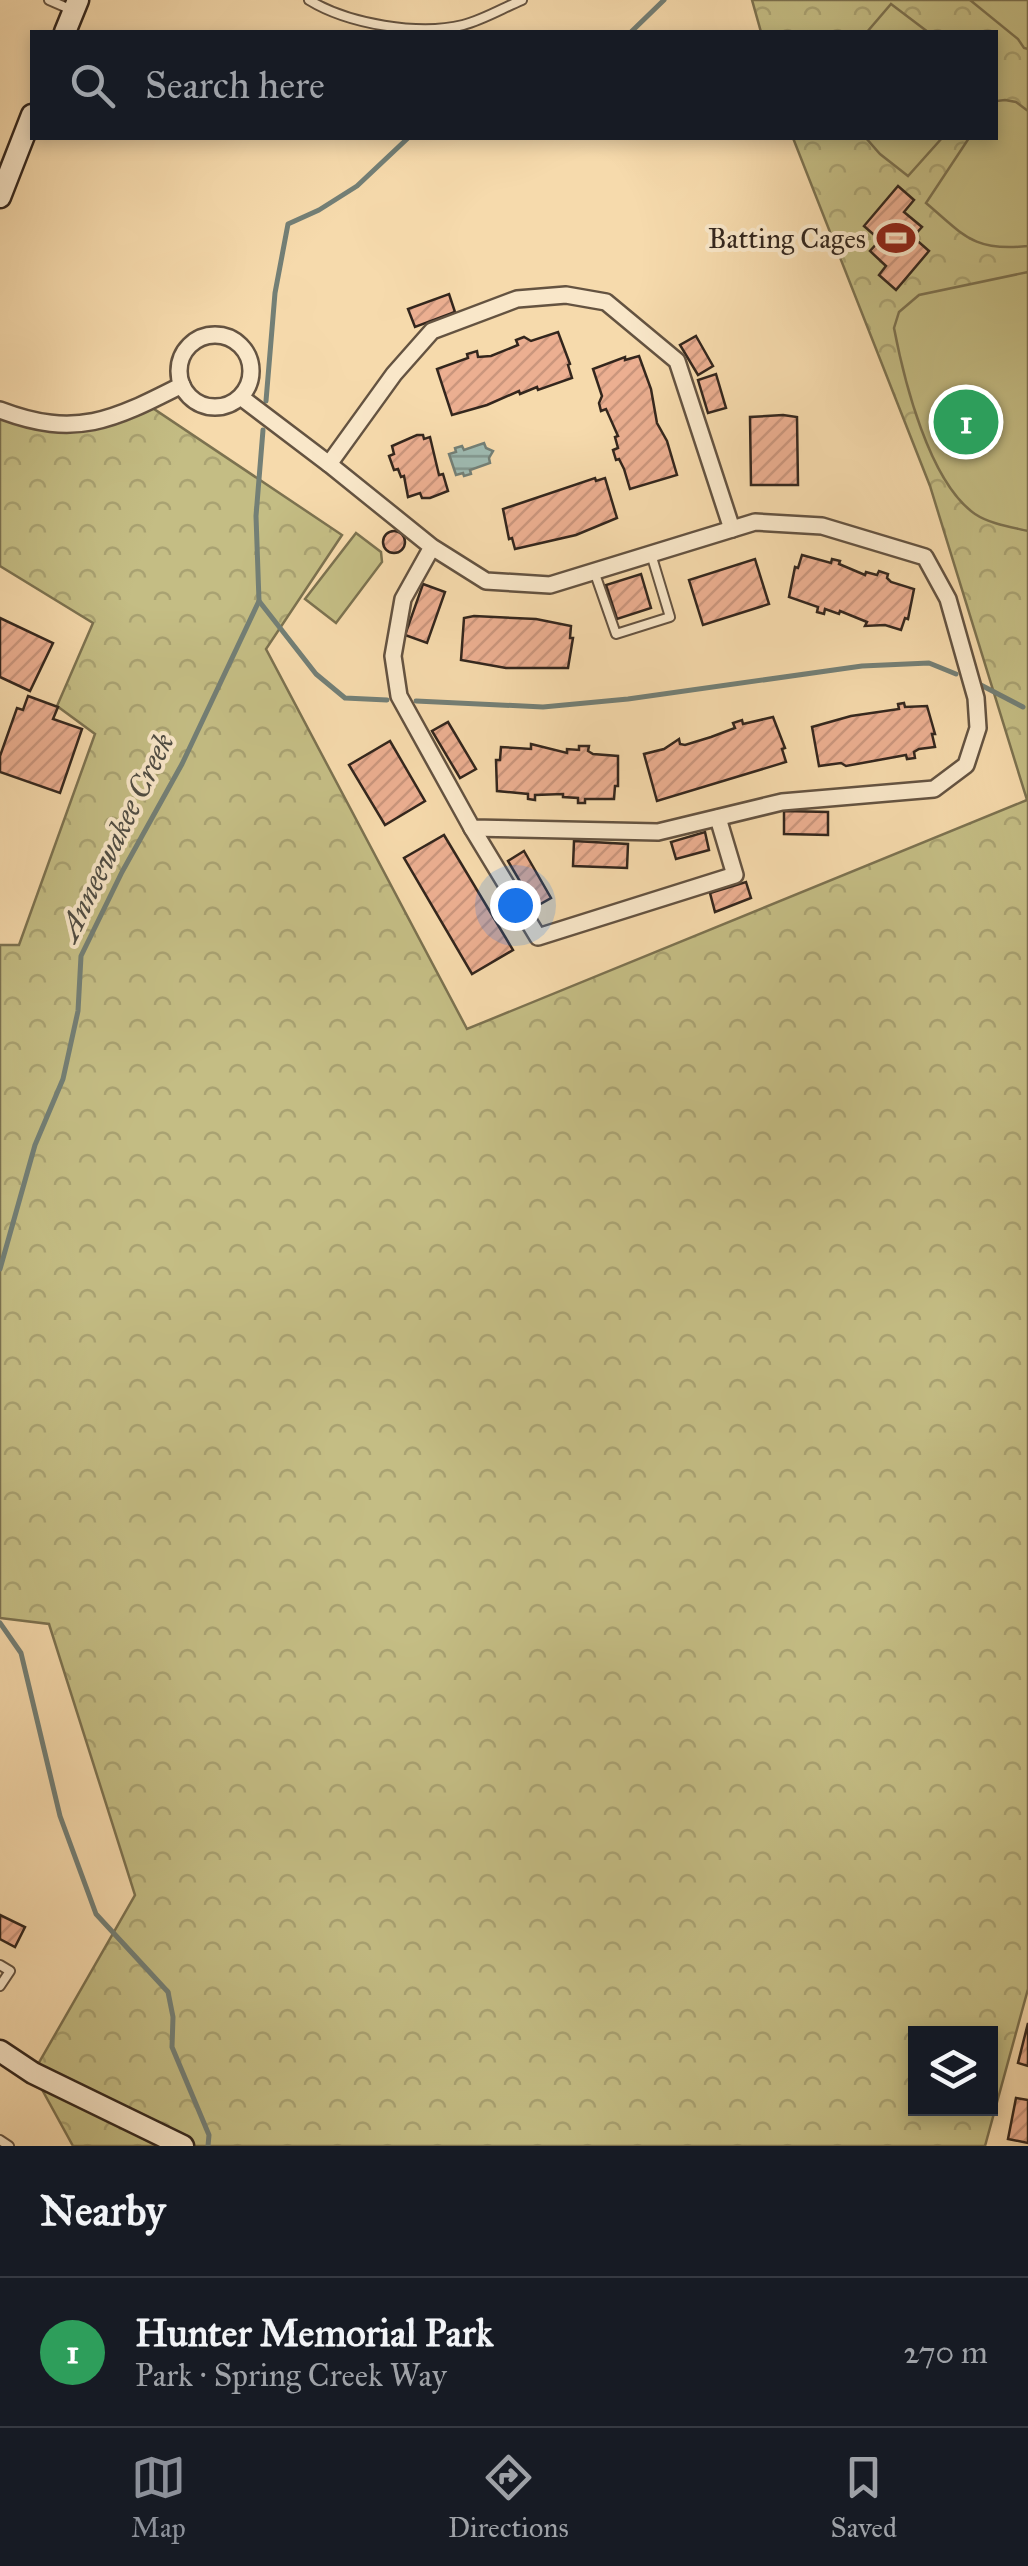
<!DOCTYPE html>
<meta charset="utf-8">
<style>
:root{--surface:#171b24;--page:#242831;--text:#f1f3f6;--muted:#9ea1a6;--line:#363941;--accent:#8c9099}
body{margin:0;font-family:"IM FELL Great Primer",serif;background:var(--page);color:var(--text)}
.controls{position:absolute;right:30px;bottom:30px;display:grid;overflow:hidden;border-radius:0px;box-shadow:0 5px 15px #0003}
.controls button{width:90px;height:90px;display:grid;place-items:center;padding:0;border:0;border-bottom:2px solid var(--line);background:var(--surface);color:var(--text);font:50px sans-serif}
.you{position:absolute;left:515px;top:905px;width:35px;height:35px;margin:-25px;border:8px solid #fff;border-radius:50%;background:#1a73e8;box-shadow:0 0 0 15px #1a73e833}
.badge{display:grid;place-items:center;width:65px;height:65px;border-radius:50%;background:var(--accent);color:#fff;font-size:32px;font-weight:700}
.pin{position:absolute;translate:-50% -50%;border:5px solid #fff;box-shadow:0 2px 10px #0006}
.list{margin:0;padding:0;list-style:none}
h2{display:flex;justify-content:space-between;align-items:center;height:130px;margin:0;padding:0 40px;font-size:42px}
h2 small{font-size:32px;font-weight:400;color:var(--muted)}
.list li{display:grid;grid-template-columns:65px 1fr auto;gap:30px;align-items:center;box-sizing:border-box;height:150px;padding:0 40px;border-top:2px solid var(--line)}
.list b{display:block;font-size:38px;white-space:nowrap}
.list p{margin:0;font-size:32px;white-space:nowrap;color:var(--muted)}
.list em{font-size:32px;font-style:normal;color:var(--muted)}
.icon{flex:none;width:55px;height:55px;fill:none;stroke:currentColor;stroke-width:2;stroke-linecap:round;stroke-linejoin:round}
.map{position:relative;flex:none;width:1028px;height:2146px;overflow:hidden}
.search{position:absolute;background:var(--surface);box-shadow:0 5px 15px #0003;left:30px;right:30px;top:30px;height:110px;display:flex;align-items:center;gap:25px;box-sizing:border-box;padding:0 35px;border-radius:0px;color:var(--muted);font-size:38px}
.sheet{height:280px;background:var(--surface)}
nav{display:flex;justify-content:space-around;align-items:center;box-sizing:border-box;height:140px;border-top:2px solid var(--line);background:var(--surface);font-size:28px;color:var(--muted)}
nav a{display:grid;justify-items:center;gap:5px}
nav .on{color:var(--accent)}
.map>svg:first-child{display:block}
.forest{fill:url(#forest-crowns);stroke:#7c7250;stroke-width:2.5;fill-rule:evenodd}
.garden{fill:#c4bd84;stroke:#7c7250;stroke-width:2.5}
.water{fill:url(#water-rules);stroke:#737f76;stroke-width:2.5}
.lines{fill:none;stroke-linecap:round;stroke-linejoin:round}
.stream{stroke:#737f76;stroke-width:5}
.building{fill:url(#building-hatch);stroke:#33261d;stroke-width:2.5}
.lane-casing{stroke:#645341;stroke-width:12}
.street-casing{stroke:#645341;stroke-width:20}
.secondary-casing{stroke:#33261d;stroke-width:25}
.lane{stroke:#f9e7c9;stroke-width:8}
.street{stroke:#f9e7c9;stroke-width:15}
.secondary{stroke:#f9e7c9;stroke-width:20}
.labels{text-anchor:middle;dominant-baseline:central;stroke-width:8;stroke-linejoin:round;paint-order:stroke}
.poi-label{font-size:28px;fill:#33261d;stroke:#f9e7c9;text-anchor:end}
.water-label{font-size:30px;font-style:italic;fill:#4e4b42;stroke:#f9e7c9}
</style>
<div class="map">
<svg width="1028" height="2146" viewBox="0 0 1028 2146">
<defs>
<pattern id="forest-crowns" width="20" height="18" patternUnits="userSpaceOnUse" patternTransform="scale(2.5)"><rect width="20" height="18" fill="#c4bd84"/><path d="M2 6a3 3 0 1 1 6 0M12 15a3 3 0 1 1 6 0" fill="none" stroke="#a9a272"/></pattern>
<pattern id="water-rules" width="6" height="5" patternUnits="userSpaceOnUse" patternTransform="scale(2.5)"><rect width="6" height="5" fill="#9ebab1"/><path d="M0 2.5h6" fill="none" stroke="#81978f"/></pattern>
<pattern id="building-hatch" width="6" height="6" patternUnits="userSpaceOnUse" patternTransform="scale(2.5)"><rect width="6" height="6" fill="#ecaf91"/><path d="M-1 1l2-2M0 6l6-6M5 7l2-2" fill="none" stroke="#cb967d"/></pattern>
</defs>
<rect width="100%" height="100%" fill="#f6daac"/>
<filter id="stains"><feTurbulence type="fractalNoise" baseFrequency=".002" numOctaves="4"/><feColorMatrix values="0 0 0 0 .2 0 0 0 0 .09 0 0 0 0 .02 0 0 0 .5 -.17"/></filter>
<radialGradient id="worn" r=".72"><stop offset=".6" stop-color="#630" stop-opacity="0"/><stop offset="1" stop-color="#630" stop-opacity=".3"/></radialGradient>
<path class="forest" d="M752 0H1028V1989L985 2146H73L33 2073 135 1895 49 1624 0 1618V945H19L95 734 57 706 93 623 0 566V410L88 425 145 403 342 535 266 649 467 1029 1027 800 930 486 793 138H996V32H761ZM916 2034H990V2108H916Z"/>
<g class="garden">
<polygon points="970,0 1028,0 1028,49 1024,48 1018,39"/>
<polygon points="891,4 928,32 867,32"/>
<path d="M1005 100 1016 102 1028 111V246C973 252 964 235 926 203L969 138H996V101Z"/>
<polygon points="866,138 942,138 908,176 880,154"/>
<path d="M1028 272V531C1011 527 990 524 975 514 929 482 904 380 894 328L899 312 919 295Z"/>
<polygon points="356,533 381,552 382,562 336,623 305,599"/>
</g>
<polygon class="water" points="484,443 486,448 493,451 489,458 490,463 470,470 471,474 464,476 463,473 456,475 449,454 456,452 455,448 462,446 464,450"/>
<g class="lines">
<g class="stream">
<polyline points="631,32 664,0"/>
<polyline points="266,401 275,293 288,224 319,210 357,186 408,138"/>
<polyline points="259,601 316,674 345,698 387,700"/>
<polyline points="977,683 1023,707"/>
<polyline points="416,701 543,707 628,699 862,666 929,663 956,674"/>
<polyline points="0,1269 35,1145 63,1079 78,1011 81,956 122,872 182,764 259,601 256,516 263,430"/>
<polyline points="0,1623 21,1653 60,1816 96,1914 168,1992 173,2017 172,2047 209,2135 208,2146"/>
</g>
</g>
<g class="building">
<polygon points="898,186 914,200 904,212 922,227 913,237 929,251 896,290 879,275 886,266 870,251 880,240 864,226"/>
<polygon points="449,294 455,312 415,327 408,309"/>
<polygon points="558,332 570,364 568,365 572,378 538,390 537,387 520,394 519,391 487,405 452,415 437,369 468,358 467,354 477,351 478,357 491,356 518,345 516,340 524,337 531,341"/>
<polygon points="696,336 713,366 698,375 680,345"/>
<polygon points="639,356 651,389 657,423 667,441 677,475 630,489 624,469 619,459 616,460 613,450 618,448 615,437 618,436 606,409 601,411 599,403 602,396 593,369 625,357 625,360"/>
<polygon points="716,374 726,408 708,413 698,380"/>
<polygon points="783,415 797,417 798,485 751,485 750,417"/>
<polygon points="417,435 423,435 424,439 430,437 439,475 443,474 448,491 430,498 422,498 420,493 408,497 404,476 401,477 398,469 394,470 389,456 394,454 392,446"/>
<polygon points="595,478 596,481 605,478 617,518 576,535 515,549 512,538 509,539 503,509"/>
<circle cx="394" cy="542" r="11"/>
<polygon points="802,555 831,563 832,559 840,561 839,564 865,575 866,572 877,575 879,571 888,574 887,578 891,582 914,589 908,619 905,618 901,630 885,625 865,626 867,622 840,611 839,614 825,609 824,614 817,612 818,607 789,597 795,567 798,568"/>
<polygon points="755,559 769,604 703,625 689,580"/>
<polygon points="641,574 651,608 617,619 606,585"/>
<polygon points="423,584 445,592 427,643 405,635"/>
<polygon points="474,616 536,619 571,626 570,638 573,638 568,668 506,668 461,660 464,618"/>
<polygon points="0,618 53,643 30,691 0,677"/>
<polygon points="28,696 58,707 53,719 82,729 60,793 0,772 0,756 17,708 23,710"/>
<polygon points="904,703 905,707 927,706 935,734 932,734 935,747 919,749 914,752 915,758 907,759 906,755 846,766 841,763 819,766 812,727 851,716 899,709 898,704"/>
<polygon points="773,717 785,748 782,749 786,762 657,801 644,754 664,749 679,739 680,744 685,745 711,737 735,728 733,723 742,720 743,724"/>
<polygon points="448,722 476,769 460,778 432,731"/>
<polygon points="390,741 425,801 385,825 349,765"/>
<polygon points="531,744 567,753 567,749 579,750 579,746 589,746 588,751 593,754 618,756 618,786 615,786 614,799 585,799 585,803 578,803 578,798 563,797 563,794 535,795 535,800 528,799 528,794 497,791 496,760 500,760 501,747 531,749"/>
<polygon points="784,811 828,812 828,835 784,834"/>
<polygon points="705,832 709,850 676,859 671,842"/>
<polygon points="444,835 513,950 472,974 404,858"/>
<polygon points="574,841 628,844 627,868 573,866"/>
<polygon points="524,851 551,898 535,907 508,861"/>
<polygon points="746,882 751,898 715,912 710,893"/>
<polygon points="0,1915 25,1927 15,1947 0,1939"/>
<polygon points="1028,2023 1028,2066 1018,2063"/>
<polygon points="1016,2098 1028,2100 1028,2143 1008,2139"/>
</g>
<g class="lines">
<g class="lane-casing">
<g id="lane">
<polyline points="49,0 72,10"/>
<path d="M309 0C348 24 419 36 463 25 483 20 503 8 522 0"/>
<polyline points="594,571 616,634 670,617 651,554"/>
<polyline points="0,1965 10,1971 0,1986"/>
<polyline points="0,2140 9,2146"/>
</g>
</g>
<g class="street-casing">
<g id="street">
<circle cx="215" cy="371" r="36"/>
<polyline points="242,398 329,464 432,547 486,581 550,585 755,522 822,526 925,557 948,599 976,698 978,728 966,765 934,789 782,802 658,832 472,828 399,696 393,656 403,599 432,547"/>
<path d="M0 410C76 439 113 420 182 385"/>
<polyline points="329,464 394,374 432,331 517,299 566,295 606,302 677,361 732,529"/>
<polyline points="472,828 538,937 735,875 718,818"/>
</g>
</g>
<g class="secondary-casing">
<g id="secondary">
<polyline points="65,32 78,0"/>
<polyline points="0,197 32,115"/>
<polyline points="0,2051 33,2073 183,2146"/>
</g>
</g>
<use href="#lane" class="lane"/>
<use href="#street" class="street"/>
<use href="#secondary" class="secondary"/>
</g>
<defs>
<g id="stadium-bare" transform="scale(3)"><path d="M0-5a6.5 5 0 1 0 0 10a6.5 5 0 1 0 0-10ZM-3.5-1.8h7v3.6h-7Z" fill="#8f2418" stroke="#f9e7c9" stroke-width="2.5" paint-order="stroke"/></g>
</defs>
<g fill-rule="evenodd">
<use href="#stadium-bare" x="896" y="238"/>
</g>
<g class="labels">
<g class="poi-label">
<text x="866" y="238">Batting Cages</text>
</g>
<g class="water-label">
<text transform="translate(116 837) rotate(-64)">Anneewakee Creek</text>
</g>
</g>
<rect width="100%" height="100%" filter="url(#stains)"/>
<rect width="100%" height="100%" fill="url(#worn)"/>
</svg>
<div class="controls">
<button><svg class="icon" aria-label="layers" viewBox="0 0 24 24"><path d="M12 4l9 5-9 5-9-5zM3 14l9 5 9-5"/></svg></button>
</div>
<div class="you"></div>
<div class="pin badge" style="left:966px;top:422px;background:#2e9e5b">1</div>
<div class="search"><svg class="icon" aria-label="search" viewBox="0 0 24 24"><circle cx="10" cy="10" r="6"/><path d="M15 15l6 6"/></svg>Search here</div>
</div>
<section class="sheet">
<h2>Nearby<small></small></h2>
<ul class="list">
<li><span class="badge" style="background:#2e9e5b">1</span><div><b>Hunter Memorial Park</b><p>Park · Spring Creek Way</p></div><em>270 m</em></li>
</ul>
</section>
<nav>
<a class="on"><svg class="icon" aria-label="map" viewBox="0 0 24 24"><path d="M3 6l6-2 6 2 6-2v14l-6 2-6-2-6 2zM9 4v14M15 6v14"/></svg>Map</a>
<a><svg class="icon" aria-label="directions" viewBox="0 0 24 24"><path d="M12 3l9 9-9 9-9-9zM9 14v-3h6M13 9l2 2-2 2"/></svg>Directions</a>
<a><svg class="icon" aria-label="saved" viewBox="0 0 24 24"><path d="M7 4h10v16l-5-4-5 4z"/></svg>Saved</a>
</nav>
